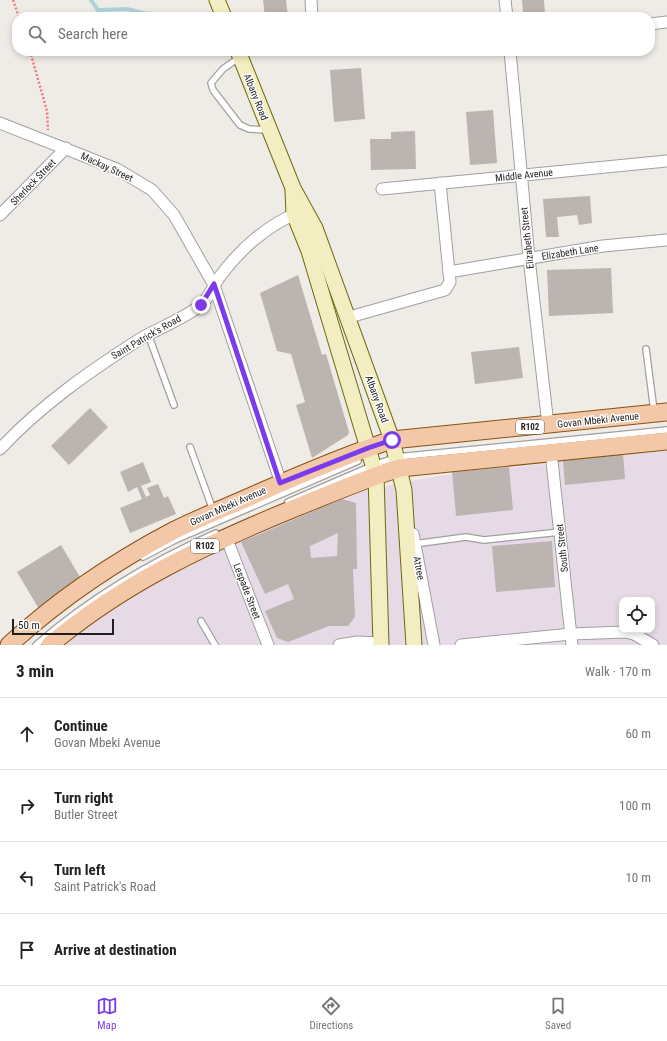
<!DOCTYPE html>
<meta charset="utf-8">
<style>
:root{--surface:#fff;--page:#f6f6f6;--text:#222;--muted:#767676;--line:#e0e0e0;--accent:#7c3aed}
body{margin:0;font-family:"Roboto Condensed",sans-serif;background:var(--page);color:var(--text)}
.controls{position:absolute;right:12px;bottom:12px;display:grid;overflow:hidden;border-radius:8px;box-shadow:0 2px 6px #0003}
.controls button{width:36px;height:36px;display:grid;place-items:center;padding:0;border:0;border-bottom:1px solid var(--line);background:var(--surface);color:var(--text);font:20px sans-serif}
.scale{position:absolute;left:12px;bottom:10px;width:102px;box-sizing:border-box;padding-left:4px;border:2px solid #1f1f1f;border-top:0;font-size:11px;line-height:14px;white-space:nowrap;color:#1f1f1f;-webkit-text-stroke:3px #fff;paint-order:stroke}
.stop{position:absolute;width:12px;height:12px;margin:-9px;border:3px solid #7c3aed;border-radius:50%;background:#fff}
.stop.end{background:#7c3aed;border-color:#fff;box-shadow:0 1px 4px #0008}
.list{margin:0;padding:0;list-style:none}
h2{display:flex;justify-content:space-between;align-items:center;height:52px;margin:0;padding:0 16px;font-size:17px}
h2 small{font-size:13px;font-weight:400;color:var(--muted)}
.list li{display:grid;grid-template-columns:26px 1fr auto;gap:12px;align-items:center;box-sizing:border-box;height:72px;padding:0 16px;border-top:1px solid var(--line)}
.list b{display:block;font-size:15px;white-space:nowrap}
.list p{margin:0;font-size:13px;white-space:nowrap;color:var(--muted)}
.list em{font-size:13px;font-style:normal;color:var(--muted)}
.icon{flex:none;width:22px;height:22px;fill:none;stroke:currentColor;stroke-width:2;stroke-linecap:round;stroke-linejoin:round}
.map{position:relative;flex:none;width:667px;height:645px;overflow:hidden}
.search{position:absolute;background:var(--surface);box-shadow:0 2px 6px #0003;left:12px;right:12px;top:12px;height:44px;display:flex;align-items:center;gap:10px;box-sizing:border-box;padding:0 14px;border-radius:16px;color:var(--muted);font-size:15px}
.sheet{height:340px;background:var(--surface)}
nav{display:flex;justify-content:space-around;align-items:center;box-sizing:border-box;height:56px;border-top:1px solid var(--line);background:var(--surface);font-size:11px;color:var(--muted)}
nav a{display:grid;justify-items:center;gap:2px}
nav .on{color:var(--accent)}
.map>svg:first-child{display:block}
.industrial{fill:#e7dae7;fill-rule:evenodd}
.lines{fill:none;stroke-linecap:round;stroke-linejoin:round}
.stream{stroke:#acd4d8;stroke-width:4}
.building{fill:#bcb4b0;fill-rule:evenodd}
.service-casing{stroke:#a0a0a0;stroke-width:8}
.minor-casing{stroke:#a0a0a0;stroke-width:13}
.secondary-casing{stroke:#6c6911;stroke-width:17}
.primary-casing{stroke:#8a5111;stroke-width:19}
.path{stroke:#eb7c81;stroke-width:2.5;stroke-dasharray:2 2;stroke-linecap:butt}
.service{stroke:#fff;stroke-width:5.5}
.minor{stroke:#fff;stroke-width:11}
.secondary{stroke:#f3eec1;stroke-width:15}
.primary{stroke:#f2c8a9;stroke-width:17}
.route{stroke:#7c3aed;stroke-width:5}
.labels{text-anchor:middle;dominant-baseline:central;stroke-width:3;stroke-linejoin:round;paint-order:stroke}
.shield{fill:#fff;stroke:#626262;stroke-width:1}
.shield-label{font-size:9px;font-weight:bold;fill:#1f1f1f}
.street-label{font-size:10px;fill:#1f1f1f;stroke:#fff}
</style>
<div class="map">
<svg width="667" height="645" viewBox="0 0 667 645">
<rect width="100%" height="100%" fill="#efebe7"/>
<path class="industrial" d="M667 450V645H66L98 617 233 536 361 491 438 476ZM622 600H652V630H622Z"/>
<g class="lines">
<polyline class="stream" points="91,0 98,10 127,9 160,17"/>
</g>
<g class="building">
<polygon points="263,0 286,0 288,17 265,17"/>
<polygon points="522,0 544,0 545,14 523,15"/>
<polygon points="361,68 365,119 334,122 330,70"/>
<polygon points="493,110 497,163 470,165 466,112"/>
<polygon points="415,131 416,169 371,170 370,139 391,139 391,132"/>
<polygon points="590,196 592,223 579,225 577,215 557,217 559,237 546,237 543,199"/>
<polygon points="611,268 613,313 549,316 547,270"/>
<polygon points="298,275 322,355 326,354 349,432 348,435 312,458 296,405 305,402 291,354 277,351 260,293"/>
<polygon points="519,347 523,378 475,384 471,352"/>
<polygon points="90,408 108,427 69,465 51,446"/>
<polygon points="623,454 625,479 565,485 563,461"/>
<polygon points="143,462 151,482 141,486 146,497 150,495 147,488 158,484 164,498 168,496 176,514 130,533 120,508 142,499 137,487 128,492 120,472"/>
<polygon points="509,467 513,510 456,516 452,472"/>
<path d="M342 499 356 503 357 569H353L355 617 348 626H329L288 642 277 638 265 611 294 599 288 584 265 594 241 542ZM338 533 337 556 311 558 310 546Z"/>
<polygon points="552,541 555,587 496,592 492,546"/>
<polygon points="61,545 83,582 39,609 17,572"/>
</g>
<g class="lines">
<g class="service-casing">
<g id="service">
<polyline points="240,57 223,69 211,83 213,90 240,125 249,129 268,130"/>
<polyline points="148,334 174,405"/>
<polyline points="646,349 654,411"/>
<polyline points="190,447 213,510"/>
<polyline points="288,502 374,465 397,457 667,430"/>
<polyline points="414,544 466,537 484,540 560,532"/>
<polyline points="143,557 175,540 358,461"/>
<polyline points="201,621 215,645"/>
<path d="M36 645C90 598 150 562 216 533"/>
</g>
</g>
<g class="minor-casing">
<g id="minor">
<polyline points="311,0 312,17"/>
<polyline points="505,0 507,17"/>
<polyline points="650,24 667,22"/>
<polyline points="510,51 529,258 548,425"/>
<polyline points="0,123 117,169 152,190 174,215 214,285 281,483"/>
<polyline points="440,183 449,272 603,246 667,240"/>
<polyline points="382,189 667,161"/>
<polyline points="0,215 66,148"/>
<polyline points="346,318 445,290 450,282 449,272"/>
<path d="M0 449C41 405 90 371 140 339 157 329 187 317 201 305 209 298 214 284 221 275 241 248 269 224 300 212"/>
<polyline points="551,452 572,645"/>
<polyline points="413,534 434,645"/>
<polyline points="226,537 268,645"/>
<polyline points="339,645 357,642 380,643"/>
<polyline points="461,645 571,634 625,632 634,634 653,645"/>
</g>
</g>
<g class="secondary-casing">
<g id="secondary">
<polyline points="217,0 224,17"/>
<polyline points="238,51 293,188 315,228 392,440 404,490 414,645"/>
<polyline points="293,191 294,214 309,251 376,475 381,645"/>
</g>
</g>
<g class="primary-casing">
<g id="primary">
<path d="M9 645C58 600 114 562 173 531 199 518 227 507 254 495 299 475 345 455 392 440L667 412"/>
<path d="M50 645C123 583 207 544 295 508 330 494 364 479 400 468L667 441"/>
</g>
</g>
<g class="path">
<polyline points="13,0 19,17"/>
<polyline points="30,51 47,111 48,130"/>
</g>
<use href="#service" class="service"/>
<use href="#minor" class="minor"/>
<use href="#secondary" class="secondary"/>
<use href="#primary" class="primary"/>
</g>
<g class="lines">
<polyline class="route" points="201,305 214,284 280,483 368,448 392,440"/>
</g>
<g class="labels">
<g class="shield">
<rect x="516" y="420" width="28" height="14" rx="3"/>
<rect x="191" y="539" width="28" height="14" rx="3"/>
</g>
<g class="shield-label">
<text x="530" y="427">R102</text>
<text x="205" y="546">R102</text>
</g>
<g class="street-label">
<text transform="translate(256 97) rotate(68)">Albany Road</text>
<text transform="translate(107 167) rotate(25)">Mackay Street</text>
<text transform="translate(524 175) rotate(-6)">Middle Avenue</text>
<text transform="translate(33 182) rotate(-46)">Sherlock Street</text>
<text transform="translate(527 238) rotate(-96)">Elizabeth Street</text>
<text transform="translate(570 252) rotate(-9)">Elizabeth Lane</text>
<text transform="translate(146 337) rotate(-30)">Saint Patrick's Road</text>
<text transform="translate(377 399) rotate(70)">Albany Road</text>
<text transform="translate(598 420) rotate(-6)">Govan Mbeki Avenue</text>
<text transform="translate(228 506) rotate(-24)">Govan Mbeki Avenue</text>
<text transform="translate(562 548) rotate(-96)">South Street</text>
<text transform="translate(419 568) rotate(79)">Attree</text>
<text transform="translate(247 591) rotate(69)">Lespade Street</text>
</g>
</g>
</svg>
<div class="controls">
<button><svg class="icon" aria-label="locate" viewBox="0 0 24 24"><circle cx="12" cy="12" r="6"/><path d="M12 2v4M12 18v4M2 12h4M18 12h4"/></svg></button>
</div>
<div class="scale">50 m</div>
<div class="stop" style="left:392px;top:440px"></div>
<div class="stop end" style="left:201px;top:305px"></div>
<div class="search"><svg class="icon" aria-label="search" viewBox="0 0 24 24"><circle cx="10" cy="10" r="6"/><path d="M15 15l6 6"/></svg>Search here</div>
</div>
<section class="sheet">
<h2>3 min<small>Walk · 170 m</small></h2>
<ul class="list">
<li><svg class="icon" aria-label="ahead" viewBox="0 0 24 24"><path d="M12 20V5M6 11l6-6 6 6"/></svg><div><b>Continue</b><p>Govan Mbeki Avenue</p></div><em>60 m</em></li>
<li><svg class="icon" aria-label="right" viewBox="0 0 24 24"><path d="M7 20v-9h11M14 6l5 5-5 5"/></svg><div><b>Turn right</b><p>Butler Street</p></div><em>100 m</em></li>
<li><svg class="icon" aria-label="left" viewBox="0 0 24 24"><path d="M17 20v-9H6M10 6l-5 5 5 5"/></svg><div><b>Turn left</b><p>Saint Patrick's Road</p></div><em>10 m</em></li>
<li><svg class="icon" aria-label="arrive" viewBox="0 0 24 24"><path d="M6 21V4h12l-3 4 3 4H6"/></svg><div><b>Arrive at destination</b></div></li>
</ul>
</section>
<nav>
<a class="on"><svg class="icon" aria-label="map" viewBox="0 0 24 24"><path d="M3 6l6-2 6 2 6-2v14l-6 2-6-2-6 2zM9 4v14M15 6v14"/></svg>Map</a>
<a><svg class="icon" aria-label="directions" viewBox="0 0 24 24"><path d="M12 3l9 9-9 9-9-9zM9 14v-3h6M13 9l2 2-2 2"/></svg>Directions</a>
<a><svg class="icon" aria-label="saved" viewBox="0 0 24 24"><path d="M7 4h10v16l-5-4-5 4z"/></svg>Saved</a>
</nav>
